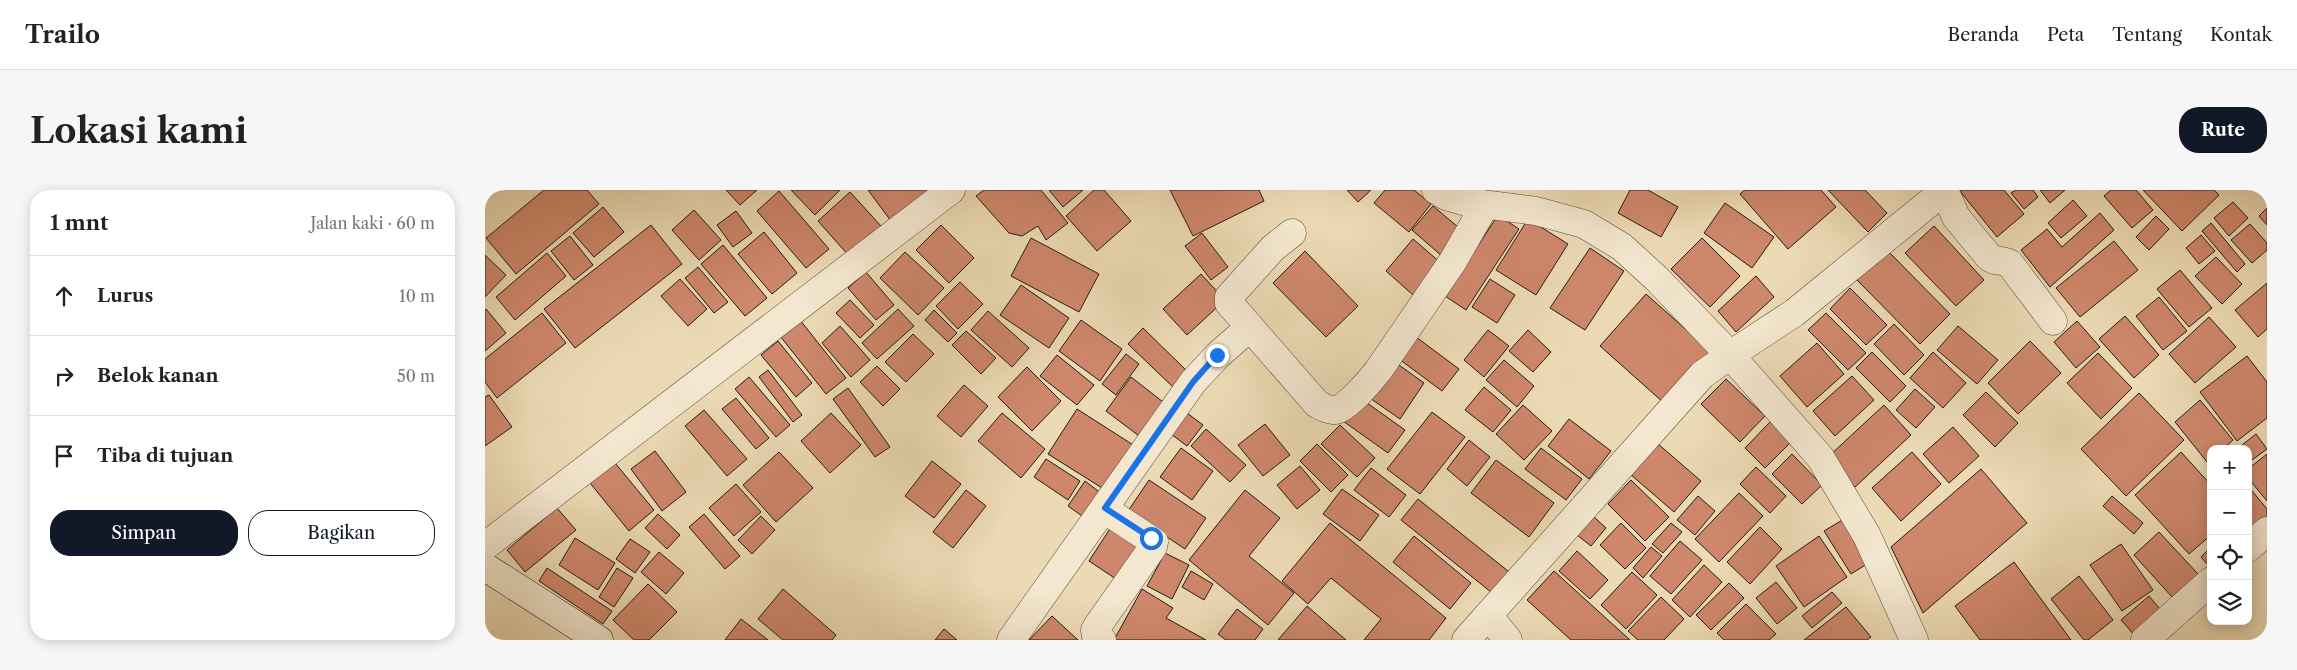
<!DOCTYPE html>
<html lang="id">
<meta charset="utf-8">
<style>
:root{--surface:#fff;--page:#f6f6f6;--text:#222;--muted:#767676;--line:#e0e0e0;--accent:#111827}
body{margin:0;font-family:"Libre Caslon Text",serif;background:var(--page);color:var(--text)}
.controls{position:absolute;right:15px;bottom:15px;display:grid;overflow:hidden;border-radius:10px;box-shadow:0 2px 12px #0003}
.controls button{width:45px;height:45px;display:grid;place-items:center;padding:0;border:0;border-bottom:1px solid var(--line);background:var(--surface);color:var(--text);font:25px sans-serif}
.stop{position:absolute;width:15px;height:15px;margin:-11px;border:4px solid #1a73e8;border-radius:50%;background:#fff}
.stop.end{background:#1a73e8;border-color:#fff;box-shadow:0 1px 5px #0008}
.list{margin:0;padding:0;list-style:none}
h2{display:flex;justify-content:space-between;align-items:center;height:65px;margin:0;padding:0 20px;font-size:21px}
h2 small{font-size:16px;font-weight:400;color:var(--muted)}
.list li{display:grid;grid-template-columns:32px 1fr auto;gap:15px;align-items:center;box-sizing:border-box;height:80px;padding:0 20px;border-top:1px solid var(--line)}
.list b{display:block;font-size:19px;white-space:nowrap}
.list em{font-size:16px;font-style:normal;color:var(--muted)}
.actions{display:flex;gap:10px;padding:15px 20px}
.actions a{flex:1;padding:11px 0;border:1px solid var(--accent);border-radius:20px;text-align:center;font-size:18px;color:var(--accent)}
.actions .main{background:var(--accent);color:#fff}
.icon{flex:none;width:28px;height:28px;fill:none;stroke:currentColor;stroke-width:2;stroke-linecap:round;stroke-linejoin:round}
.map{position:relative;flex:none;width:1782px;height:450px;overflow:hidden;border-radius:20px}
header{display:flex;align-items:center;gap:30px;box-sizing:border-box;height:70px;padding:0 25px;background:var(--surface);border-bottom:1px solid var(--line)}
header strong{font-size:24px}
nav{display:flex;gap:28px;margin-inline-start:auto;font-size:18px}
.intro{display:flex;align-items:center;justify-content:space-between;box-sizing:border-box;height:120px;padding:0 30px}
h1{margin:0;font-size:35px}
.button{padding:12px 22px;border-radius:20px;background:var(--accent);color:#fff;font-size:18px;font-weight:700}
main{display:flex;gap:30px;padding:0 30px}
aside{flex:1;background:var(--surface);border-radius:20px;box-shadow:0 2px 12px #0003}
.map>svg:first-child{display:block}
.building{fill:#ce876b;stroke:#251b13}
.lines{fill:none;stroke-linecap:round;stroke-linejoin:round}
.street-casing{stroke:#574b3c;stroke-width:29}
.secondary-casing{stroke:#251b13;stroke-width:29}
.street{stroke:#f3e7cf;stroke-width:28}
.secondary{stroke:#f3e7cf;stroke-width:28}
.route{stroke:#1a73e8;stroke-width:6}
</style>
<header>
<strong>Trailo</strong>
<nav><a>Beranda</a><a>Peta</a><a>Tentang</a><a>Kontak</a></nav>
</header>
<div class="intro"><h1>Lokasi kami</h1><a class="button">Rute</a></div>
<main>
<aside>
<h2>1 mnt<small>Jalan kaki · 60 m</small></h2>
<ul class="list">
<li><svg class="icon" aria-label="ahead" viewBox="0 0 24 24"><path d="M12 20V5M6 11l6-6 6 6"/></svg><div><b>Lurus</b></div><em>10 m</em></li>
<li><svg class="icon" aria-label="right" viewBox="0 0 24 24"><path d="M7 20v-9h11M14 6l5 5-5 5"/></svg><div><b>Belok kanan</b></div><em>50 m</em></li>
<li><svg class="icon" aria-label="arrive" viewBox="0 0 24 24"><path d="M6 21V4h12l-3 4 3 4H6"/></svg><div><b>Tiba di tujuan</b></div></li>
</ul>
<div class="actions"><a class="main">Simpan</a><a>Bagikan</a></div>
</aside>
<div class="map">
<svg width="1782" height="450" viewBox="0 0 1782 450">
<rect width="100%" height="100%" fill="#ecdab5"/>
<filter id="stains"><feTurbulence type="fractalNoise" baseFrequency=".004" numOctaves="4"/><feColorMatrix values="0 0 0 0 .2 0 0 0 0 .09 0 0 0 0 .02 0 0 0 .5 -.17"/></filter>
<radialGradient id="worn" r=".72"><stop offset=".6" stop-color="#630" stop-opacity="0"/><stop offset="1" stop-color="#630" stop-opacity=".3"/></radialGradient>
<g class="building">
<polygon points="59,0 102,0 114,14 31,84 1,48"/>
<polygon points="241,0 272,0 255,15"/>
<polygon points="306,0 355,0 330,25"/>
<polygon points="383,0 446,0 406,31"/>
<polygon points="499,0 556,0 583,33 561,50 553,36 537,46 524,43 491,6"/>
<polygon points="564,0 598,0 578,17"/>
<polygon points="609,0 619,0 646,31 612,61 581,26"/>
<polygon points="685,0 774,0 779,11 708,46"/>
<polygon points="862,0 886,0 873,12"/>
<polygon points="900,0 929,0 946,14 924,42 889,13"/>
<polygon points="1145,0 1163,0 1193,17 1176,47 1133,23"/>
<polygon points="1260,0 1336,0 1351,17 1303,59 1255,4"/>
<polygon points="1343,0 1380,0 1402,23 1383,42"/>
<polygon points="1474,0 1519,0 1539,24 1512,47"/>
<polygon points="1531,0 1548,0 1553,7 1539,19 1526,3"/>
<polygon points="1555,0 1580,0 1565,13"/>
<polygon points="1626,0 1651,0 1668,20 1647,38 1619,6"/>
<polygon points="1658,0 1729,0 1734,5 1697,41"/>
<polygon points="294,1 344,59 321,78 272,21"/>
<polygon points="365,2 396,36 364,66 333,31"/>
<polygon points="1588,10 1602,26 1576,48 1563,33"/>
<polygon points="1748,12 1763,28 1744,46 1729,28"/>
<polygon points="1240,13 1289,47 1267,78 1219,43"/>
<polygon points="948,16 979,42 958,67 927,40"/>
<polygon points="118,17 139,42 109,67 88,43"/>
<polygon points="1782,18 1782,35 1774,26"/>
<polygon points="209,20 236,50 214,70 187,40"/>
<polygon points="251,21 267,43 248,57 232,35"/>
<polygon points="1615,23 1629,40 1565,97 1536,60 1562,39 1577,57"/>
<polygon points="1013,25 1034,39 981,120 960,106"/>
<polygon points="1671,26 1684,39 1664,60 1651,47"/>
<polygon points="1043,29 1083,54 1051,105 1011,80"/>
<polygon points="1726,33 1760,74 1752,82 1717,41"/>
<polygon points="1765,34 1782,53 1782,60 1767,73 1746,50"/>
<polygon points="166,35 197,74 90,158 59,119"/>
<polygon points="456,35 489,68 464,93 431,60"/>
<polygon points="1449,36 1499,90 1471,116 1420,63"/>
<polygon points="279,42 312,83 287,104 253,64"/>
<polygon points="717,43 743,77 726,90 700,56"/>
<polygon points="1716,45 1730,61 1714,74 1701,58"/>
<polygon points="85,46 108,75 89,90 66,61"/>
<polygon points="546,48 614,84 594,122 526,86"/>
<polygon points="1217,48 1255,86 1225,117 1186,79"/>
<polygon points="928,49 956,73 928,105 901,81"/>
<polygon points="1629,51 1653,80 1595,127 1571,98"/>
<polygon points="238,55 282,108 260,126 216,74"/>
<polygon points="1105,58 1139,81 1100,140 1065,118"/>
<polygon points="1402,60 1465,124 1435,154 1372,90"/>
<polygon points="820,61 873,116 841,147 788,93"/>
<polygon points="420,62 459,98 433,125 395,88"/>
<polygon points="62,63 81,86 30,130 11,107"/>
<polygon points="0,65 21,85 0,107"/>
<polygon points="1731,67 1757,94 1737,114 1710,86"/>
<polygon points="213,77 243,112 229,123 200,88"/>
<polygon points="1695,80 1727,118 1704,137 1672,99"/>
<polygon points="381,82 409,115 391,130 363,98"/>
<polygon points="716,84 740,110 702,145 678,119"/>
<polygon points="1271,86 1289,107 1251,142 1233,121"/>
<polygon points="195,89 222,119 203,136 176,106"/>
<polygon points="1005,89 1030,105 1012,133 987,117"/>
<polygon points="475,92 498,114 473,139 451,116"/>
<polygon points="1782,93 1782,139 1773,147 1750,120"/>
<polygon points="536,95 584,128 564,158 515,125"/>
<polygon points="1365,98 1402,135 1381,155 1345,119"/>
<polygon points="1161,104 1225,161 1179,213 1115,156"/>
<polygon points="1674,107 1702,141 1678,160 1651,126"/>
<polygon points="365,110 389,135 375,148 351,123"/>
<polygon points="1,119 21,143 0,161 0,120"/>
<polygon points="413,119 429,136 392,169 377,153"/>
<polygon points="449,120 472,143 463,152 440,130"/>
<polygon points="503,121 544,158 527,177 486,140"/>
<polygon points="57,123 81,153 12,208 0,192 0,169"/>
<polygon points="1341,123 1381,163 1363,180 1323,140"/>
<polygon points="1640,126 1674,165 1649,188 1614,149"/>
<polygon points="1724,127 1751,157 1710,193 1684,164"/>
<polygon points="315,130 361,188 341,204 295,146"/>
<polygon points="596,130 637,159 615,191 574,161"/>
<polygon points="1592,131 1615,157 1591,178 1569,152"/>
<polygon points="1409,134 1439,165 1419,185 1389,154"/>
<polygon points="355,136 385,170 366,187 337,153"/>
<polygon points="1473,136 1513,170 1492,194 1452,160"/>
<polygon points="658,138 704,183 689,198 643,154"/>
<polygon points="1003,140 1024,156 999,187 979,170"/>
<polygon points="1043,140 1066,162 1048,182 1024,161"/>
<polygon points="481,141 511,168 496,184 467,155"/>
<polygon points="428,144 449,164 421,192 400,172"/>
<polygon points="927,144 974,179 957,201 910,166"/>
<polygon points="293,151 327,193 311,207 276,165"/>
<polygon points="1545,151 1576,183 1533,224 1503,193"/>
<polygon points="1332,153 1359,184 1322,217 1295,186"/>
<polygon points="1387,162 1421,196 1405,212 1371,178"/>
<polygon points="1448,162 1481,193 1458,218 1425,188"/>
<polygon points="1613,163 1647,198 1616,229 1582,193"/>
<polygon points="641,164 654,174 631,205 617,194"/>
<polygon points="572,165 609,195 592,215 555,186"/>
<polygon points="1762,166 1782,192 1782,228 1752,251 1715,202"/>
<polygon points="907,170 939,193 915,229 882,206"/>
<polygon points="1019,170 1049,196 1032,217 1001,190"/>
<polygon points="392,176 415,199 398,216 375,192"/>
<polygon points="542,177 576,211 547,241 513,207"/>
<polygon points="283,180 317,225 308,232 274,187"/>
<polygon points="1367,186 1389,210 1350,246 1328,221"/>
<polygon points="264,187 305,235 291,247 250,199"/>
<polygon points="646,187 687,219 662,252 621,221"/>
<polygon points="1241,189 1280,226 1255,252 1216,214"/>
<polygon points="479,195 503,216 476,247 452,226"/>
<polygon points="999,197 1026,220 1008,242 980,220"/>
<polygon points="363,198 405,257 390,267 348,209"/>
<polygon points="1430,199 1450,217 1431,238 1411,220"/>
<polygon points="1501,202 1533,233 1510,257 1478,225"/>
<polygon points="1654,203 1699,250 1641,306 1596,259"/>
<polygon points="4,205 27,237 0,256 0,207"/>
<polygon points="251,208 284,248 271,259 237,219"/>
<polygon points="875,208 920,240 903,263 858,231"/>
<polygon points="1715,210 1748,250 1738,259 1726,259 1726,268 1722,272 1690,232"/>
<polygon points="1038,215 1067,241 1039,270 1011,244"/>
<polygon points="1399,215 1426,245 1370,297 1343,267"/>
<polygon points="592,219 653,258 625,303 563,264"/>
<polygon points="219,220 262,269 242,286 200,236"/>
<polygon points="947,222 980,247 935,304 902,279"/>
<polygon points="346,223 376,255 345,283 316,251"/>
<polygon points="517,223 560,259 536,288 493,251"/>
<polygon points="702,223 718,235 702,256 686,244"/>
<polygon points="1084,229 1126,261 1104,289 1063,256"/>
<polygon points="1286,231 1306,252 1280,278 1260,258"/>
<polygon points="780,234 805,265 778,286 753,255"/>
<polygon points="855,235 890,268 872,287 836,254"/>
<polygon points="1468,237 1494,266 1464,293 1438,264"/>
<polygon points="721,239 761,275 745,292 706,256"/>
<polygon points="1771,244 1782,259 1763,273 1763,259 1752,259"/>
<polygon points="984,250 1005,267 982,296 962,279"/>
<polygon points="1172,253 1216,291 1189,322 1145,284"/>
<polygon points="832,254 863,285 846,302 815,271"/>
<polygon points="696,258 728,281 707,310 675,287"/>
<polygon points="1056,258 1097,289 1081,310 1040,279"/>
<polygon points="170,261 201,302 177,321 146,279"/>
<polygon points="294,262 328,298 291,332 258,295"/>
<polygon points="1427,262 1456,294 1416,331 1387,298"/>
<polygon points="1696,262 1726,295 1726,345 1704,364 1650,305"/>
<polygon points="1307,264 1337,295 1317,314 1287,284"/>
<polygon points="1782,264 1782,311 1763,288 1763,279"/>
<polygon points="561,269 595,291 583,310 549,287"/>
<polygon points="1011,270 1069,313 1044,347 986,303"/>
<polygon points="447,271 476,294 449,328 420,306"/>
<polygon points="130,273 169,320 144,341 105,293"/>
<polygon points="815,276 835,300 812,319 792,295"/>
<polygon points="1271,277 1301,306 1285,323 1255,294"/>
<polygon points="886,278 921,305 904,327 869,300"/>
<polygon points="1496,279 1542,333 1438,423 1406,357"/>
<polygon points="664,290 721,328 700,359 643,321"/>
<polygon points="1146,290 1184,327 1160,351 1123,314"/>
<polygon points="600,291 617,304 600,328 583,316"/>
<polygon points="251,294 276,322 249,346 224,318"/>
<polygon points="1763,296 1782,319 1782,330 1763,345"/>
<polygon points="857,299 894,325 875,351 838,324"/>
<polygon points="481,300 501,316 468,358 448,342"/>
<polygon points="760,300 795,328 764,366 809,403 783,435 704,370"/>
<polygon points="1254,303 1278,326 1234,372 1210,349"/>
<polygon points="1213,306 1230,321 1210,345 1192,330"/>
<polygon points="1627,306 1658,333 1649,344 1618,316"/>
<polygon points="933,309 1028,385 1011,406 916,330"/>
<polygon points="72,318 91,340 40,382 22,360"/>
<polygon points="173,324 195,345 182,359 160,338"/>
<polygon points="219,324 255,366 240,379 204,337"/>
<polygon points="276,326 290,340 267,364 253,350"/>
<polygon points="1108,326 1121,338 1106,356 1092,345"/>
<polygon points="1359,329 1385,372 1366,384 1339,341"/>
<polygon points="630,331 664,353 637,393 604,371"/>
<polygon points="845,333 961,428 944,450 879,450 896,429 846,388 823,414 797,391"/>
<polygon points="1136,333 1161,358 1140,379 1115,355"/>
<polygon points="1186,333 1197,342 1178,363 1167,354"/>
<polygon points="1275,337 1297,359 1265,394 1242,372"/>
<polygon points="1674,342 1713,384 1687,407 1649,365"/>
<polygon points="929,346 986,393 965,419 908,372"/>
<polygon points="1334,346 1362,387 1319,417 1291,376"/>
<polygon points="90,348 130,373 113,400 74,375"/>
<polygon points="145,349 165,362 150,383 131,369"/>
<polygon points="1195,351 1217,370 1186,404 1165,386"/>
<polygon points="1636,354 1668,400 1637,421 1605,375"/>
<polygon points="1166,357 1177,366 1158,388 1148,378"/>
<polygon points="1726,357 1726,372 1723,375 1716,367"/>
<polygon points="1092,361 1123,390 1105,409 1074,381"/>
<polygon points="174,362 199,383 181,404 156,382"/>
<polygon points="680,363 704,375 687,409 662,396"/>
<polygon points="1529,372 1586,450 1495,450 1470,416"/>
<polygon points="1219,375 1237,392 1205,427 1187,410"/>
<polygon points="62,378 127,421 118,434 54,391"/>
<polygon points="132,378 148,388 129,417 114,407"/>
<polygon points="706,381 728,394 719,410 697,397"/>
<polygon points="1069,381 1145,450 1086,450 1042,410"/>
<polygon points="1147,382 1172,405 1141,439 1116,415"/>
<polygon points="1594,386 1628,430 1603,450 1599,450 1566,409"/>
<polygon points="1291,392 1312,418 1292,434 1271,408"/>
<polygon points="1244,393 1259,408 1226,440 1211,425"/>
<polygon points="163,394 192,422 164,450 149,450 128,430"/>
<polygon points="298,399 351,445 347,450 298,450 273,429"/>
<polygon points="657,399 688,418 681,428 721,450 629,450"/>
<polygon points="1347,402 1357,413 1327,438 1317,426"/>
<polygon points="1664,406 1679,424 1652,448 1636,430"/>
<polygon points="1176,407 1199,429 1179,450 1153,450 1143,441"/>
<polygon points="1261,414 1291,444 1284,450 1239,450 1232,443"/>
<polygon points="822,416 861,450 793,450"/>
<polygon points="1361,417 1386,447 1382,450 1319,450"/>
<polygon points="752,419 778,439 770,450 741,450 733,444"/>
<polygon points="567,426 593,450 544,450"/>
<polygon points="256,429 283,450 240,450"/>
<polygon points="459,439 472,450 450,450"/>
</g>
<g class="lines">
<g class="street-casing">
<g id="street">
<polyline points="951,0 961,6 982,12 1051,21 1099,34 1137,57 1171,88 1245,165 1335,267 1382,346 1429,450"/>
<path d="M1459 0 1471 27 1504 67C1511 73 1518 69 1525 74L1568 131"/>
<path d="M807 43 788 58 744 107V113L832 214C838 217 845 221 851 220 862 218 886 190 893 181L968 71 1000 15"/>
<polyline points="0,356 466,0"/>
<polyline points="1763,358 1782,341"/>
<polyline points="1003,425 1023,450"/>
<polyline points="526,450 708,192 733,165 765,137"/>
<polyline points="617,450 611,446 610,440 613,435 668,357 669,352 619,319"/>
<polyline points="981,450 1217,185 1245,165 1309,123 1460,0"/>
<polyline points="1660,450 1726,391"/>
</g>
</g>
<g class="secondary-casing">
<polyline id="secondary" points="0,377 114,450"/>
</g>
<use href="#street" class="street"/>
<use href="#secondary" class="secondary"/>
</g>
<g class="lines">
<polyline class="route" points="666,348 620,318 708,192 732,165"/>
</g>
<rect width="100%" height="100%" filter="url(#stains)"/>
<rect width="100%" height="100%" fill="url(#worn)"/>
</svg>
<div class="controls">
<button>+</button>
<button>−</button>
<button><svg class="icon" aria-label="locate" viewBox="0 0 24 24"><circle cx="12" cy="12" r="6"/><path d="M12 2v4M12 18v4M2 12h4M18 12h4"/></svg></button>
<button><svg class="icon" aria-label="layers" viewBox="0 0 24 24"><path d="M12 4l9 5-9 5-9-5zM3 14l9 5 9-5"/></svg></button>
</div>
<div class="stop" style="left:666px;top:348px"></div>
<div class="stop end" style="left:732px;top:165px"></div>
</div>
</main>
